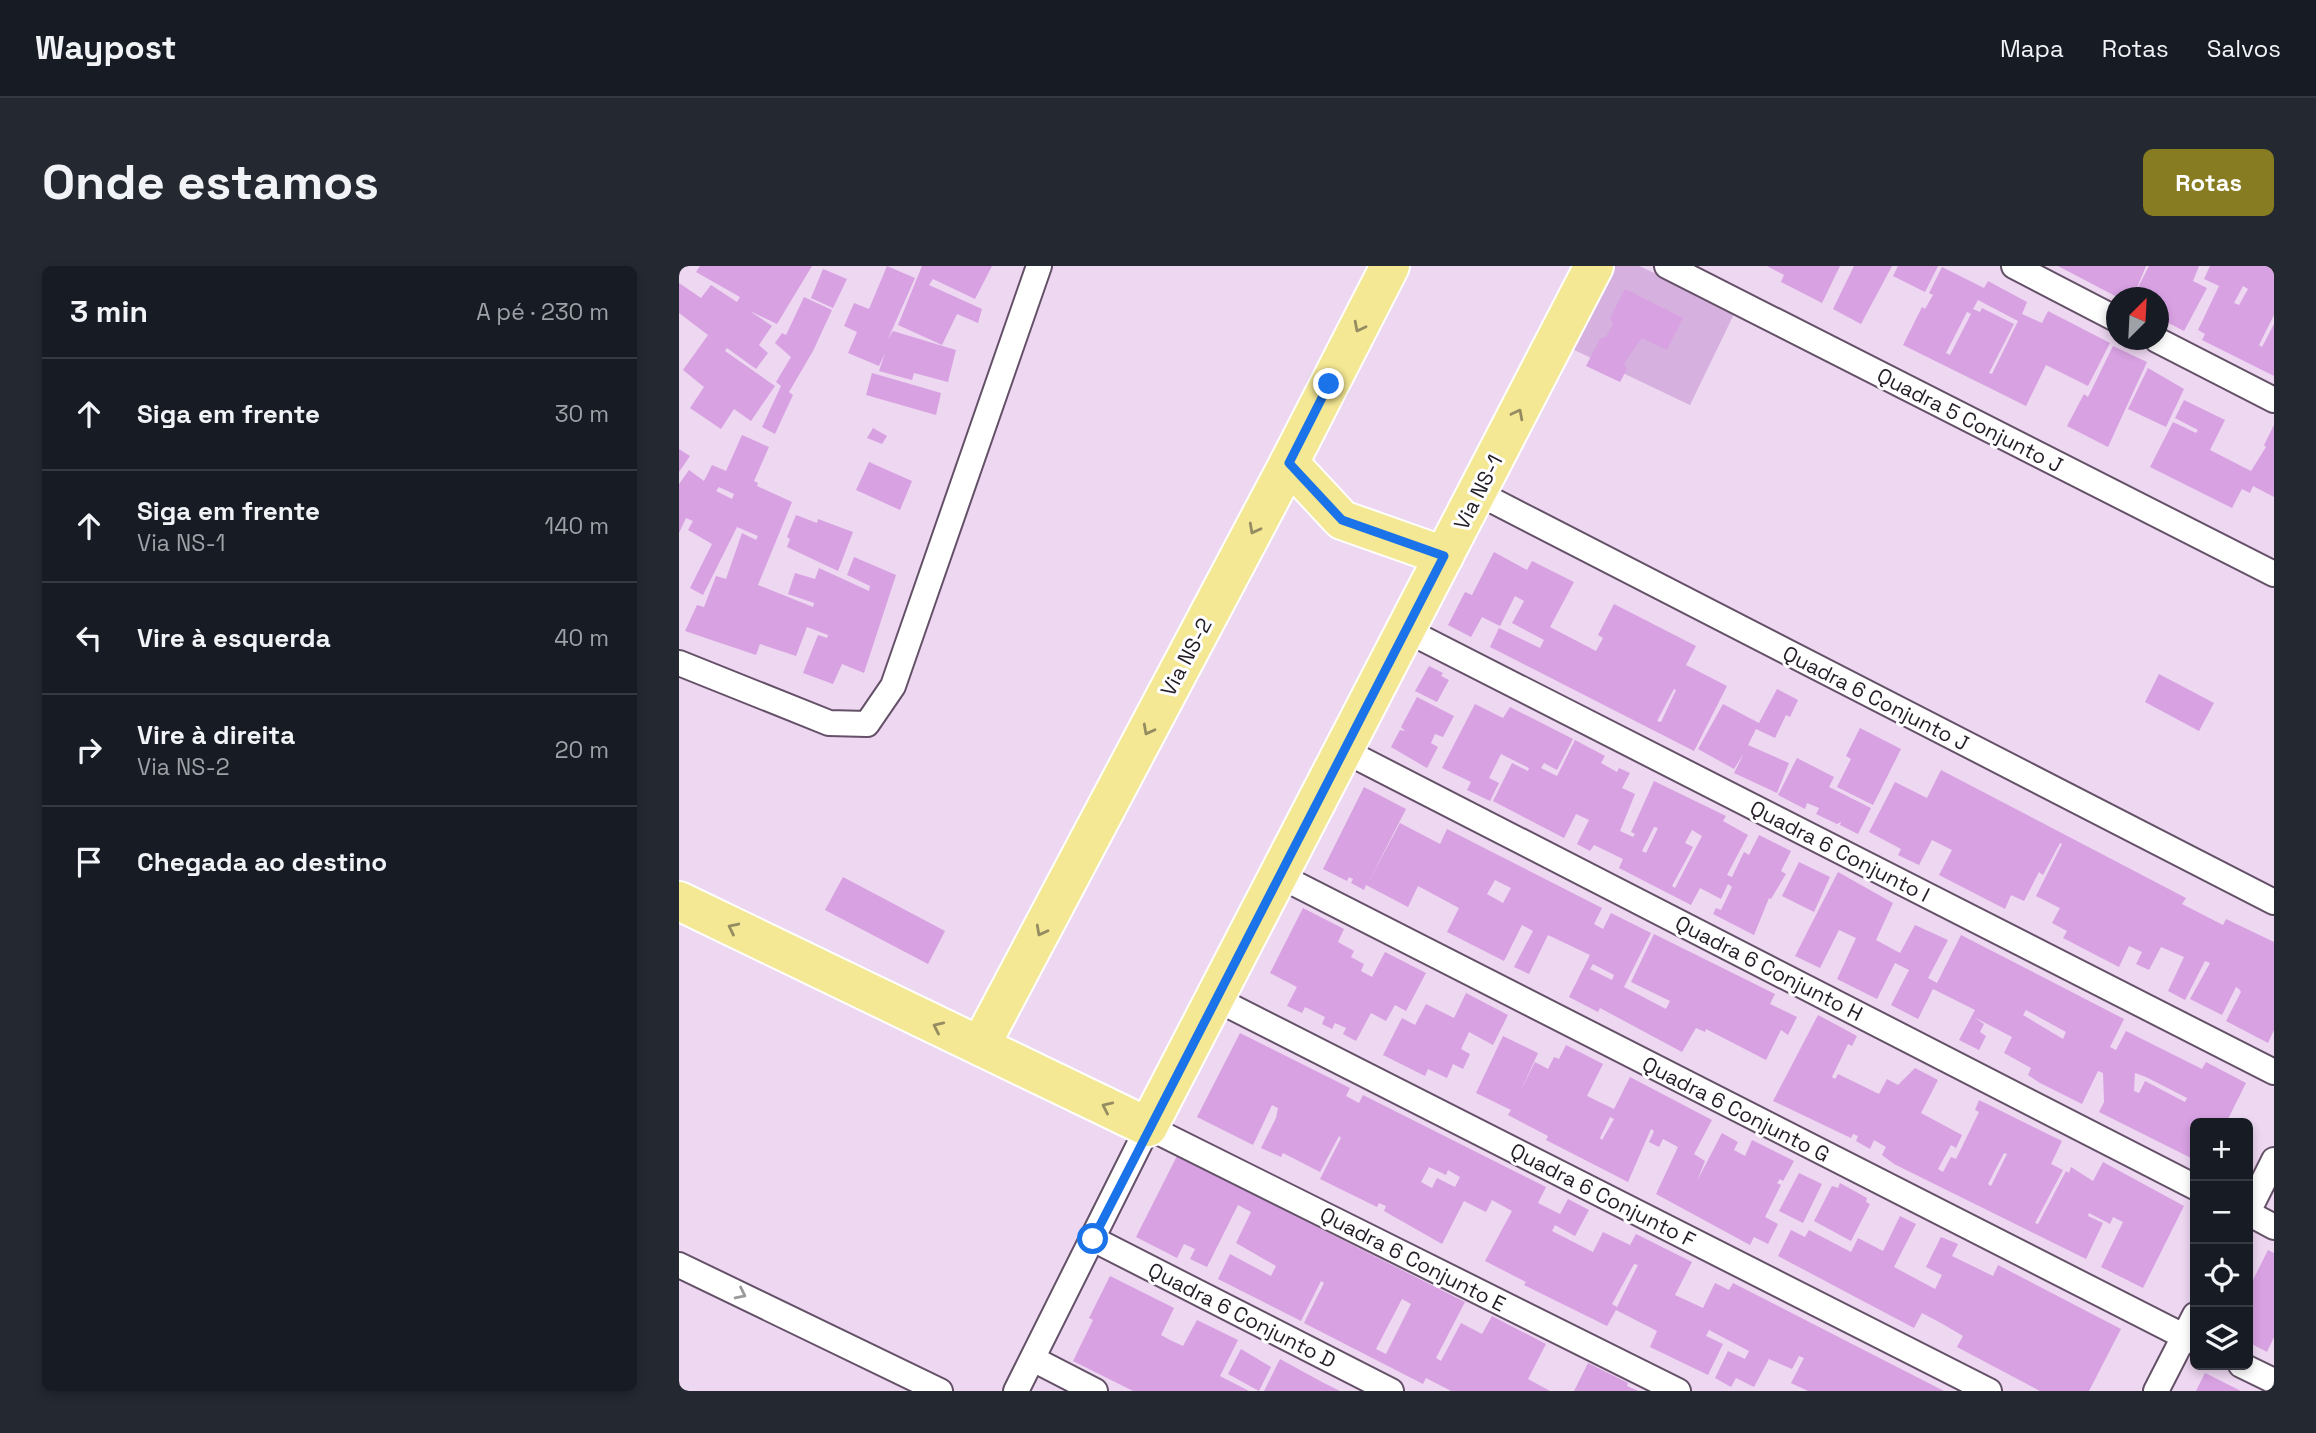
<!DOCTYPE html>
<html lang="pt">
<meta charset="utf-8">
<style>
:root{--surface:#171b24;--page:#242831;--text:#f1f3f6;--muted:#9ea1a6;--line:#363941;--accent:#887c22}
body{margin:0;font-family:"Space Grotesk",sans-serif;background:var(--page);color:var(--text)}
.controls{position:absolute;right:21px;bottom:21px;display:grid;overflow:hidden;border-radius:10px;box-shadow:0 4px 10px #0003}
.controls button{width:63px;height:63px;display:grid;place-items:center;padding:0;border:0;border-bottom:2px solid var(--line);background:var(--surface);color:var(--text);font:35px sans-serif}
.compass{position:absolute;left:1427px;top:21px;width:63px;height:63px;border-radius:50%;background:var(--surface);box-shadow:0 4px 10px #0003;rotate:24deg}
.stop{position:absolute;width:21px;height:21px;margin:-16px;border:5px solid #1a73e8;border-radius:50%;background:#fff}
.stop.end{background:#1a73e8;border-color:#fff;box-shadow:0 2px 7px #0008}
.list{margin:0;padding:0;list-style:none}
h2{display:flex;justify-content:space-between;align-items:center;height:91px;margin:0;padding:0 28px;font-size:30px}
h2 small{font-size:23px;font-weight:400;color:var(--muted)}
.list li{display:grid;grid-template-columns:46px 1fr auto;gap:21px;align-items:center;box-sizing:border-box;height:112px;padding:0 28px;border-top:2px solid var(--line)}
.list b{display:block;font-size:26px;white-space:nowrap}
.list p{margin:0;font-size:23px;white-space:nowrap;color:var(--muted)}
.list em{font-size:23px;font-style:normal;color:var(--muted)}
.icon{flex:none;width:38px;height:38px;fill:none;stroke:currentColor;stroke-width:2;stroke-linecap:round;stroke-linejoin:round}
.map{position:relative;flex:none;width:1595px;height:1125px;overflow:hidden;border-radius:10px}
header{display:flex;align-items:center;gap:42px;box-sizing:border-box;height:98px;padding:0 35px;background:var(--surface);border-bottom:2px solid var(--line)}
header strong{font-size:33px}
nav{display:flex;gap:38px;margin-inline-start:auto;font-size:24px}
.intro{display:flex;align-items:center;justify-content:space-between;box-sizing:border-box;height:168px;padding:0 42px}
h1{margin:0;font-size:49px}
.button{padding:18px 32px;border-radius:10px;background:var(--accent);color:#fff;font-size:24px;font-weight:700}
main{display:flex;gap:42px;padding:0 42px}
aside{flex:1;background:var(--surface);border-radius:10px;box-shadow:0 4px 10px #0003}
.map>svg:first-child{display:block}
.green{fill:#d6b0de}
.building{fill:#d8a1e2;fill-rule:evenodd}
.lines{fill:none;stroke-linecap:round;stroke-linejoin:round}
.minor-casing{stroke:#645168;stroke-width:28}
.primary-casing{stroke:#fff;stroke-width:42}
.minor{stroke:#fff;stroke-width:24}
.primary{stroke:#f4e894;stroke-width:38}
.oneway{stroke:#968c62}
.oneway2{stroke:#9c999d}
.route{stroke:#1a73e8;stroke-width:9}
.labels{text-anchor:middle;dominant-baseline:central;stroke-width:6;stroke-linejoin:round;paint-order:stroke}
.street-label{font-size:21px;fill:#241c26;stroke:#fff}
</style>
<header>
<strong>Waypost</strong>
<nav><a>Mapa</a><a>Rotas</a><a>Salvos</a></nav>
</header>
<div class="intro"><h1>Onde estamos</h1><a class="button">Rotas</a></div>
<main>
<aside>
<h2>3 min<small>A pé · 230 m</small></h2>
<ul class="list">
<li><svg class="icon" aria-label="ahead" viewBox="0 0 24 24"><path d="M12 20V5M6 11l6-6 6 6"/></svg><div><b>Siga em frente</b></div><em>30 m</em></li>
<li><svg class="icon" aria-label="ahead" viewBox="0 0 24 24"><path d="M12 20V5M6 11l6-6 6 6"/></svg><div><b>Siga em frente</b><p>Via NS-1</p></div><em>140 m</em></li>
<li><svg class="icon" aria-label="left" viewBox="0 0 24 24"><path d="M17 20v-9H6M10 6l-5 5 5 5"/></svg><div><b>Vire à esquerda</b></div><em>40 m</em></li>
<li><svg class="icon" aria-label="right" viewBox="0 0 24 24"><path d="M7 20v-9h11M14 6l5 5-5 5"/></svg><div><b>Vire à direita</b><p>Via NS-2</p></div><em>20 m</em></li>
<li><svg class="icon" aria-label="arrive" viewBox="0 0 24 24"><path d="M6 21V4h12l-3 4 3 4H6"/></svg><div><b>Chegada ao destino</b></div></li>
</ul>
</aside>
<div class="map">
<svg width="1595" height="1125" viewBox="0 0 1595 1125">
<rect width="100%" height="100%" fill="#edd7f1"/>
<polygon class="green" points="928,0 960,0 1057,44 1011,139 887,80"/>
<g class="building">
<polygon points="21,0 133,0 98,58 71,45 93,60 80,79 89,87 77,103 48,82 46,85 96,120 72,155 55,143 42,163 11,142 25,121 4,104 29,69 0,47 0,17 22,32 32,19 58,36 61,31 17,6"/>
<polygon points="208,0 236,12 209,73 214,65 277,84 269,116 235,107 233,114 200,105 206,87 200,100 169,87 178,66 165,60 175,37 190,43"/>
<polygon points="243,0 313,0 296,33 254,13 250,19 303,43 299,57 278,48 263,79 219,59"/>
<polygon points="1088,0 1161,0 1143,37 1102,16 1105,9"/>
<polygon points="1175,0 1213,0 1182,58 1154,43"/>
<polygon points="1219,0 1259,0 1246,26 1214,10"/>
<polygon points="1379,0 1467,0 1455,29 1470,0 1520,0 1514,15 1528,22 1505,65 1480,52 1480,32 1440,32"/>
<path d="M1531 0H1588L1595 4V49L1580 79 1583 81 1595 58V110L1523 74 1526 68 1519 64 1540 20 1525 13ZM1564 20 1569 23 1560 39 1555 37Z"/>
<path d="M1263 1 1305 22 1309 15 1348 36 1343 48 1363 57 1369 45 1431 77 1409 120 1367 99 1347 140 1224 79 1243 41 1246 43 1254 29 1250 27ZM1299 34 1339 55 1313 108 1310 107 1335 58 1303 42 1301 46 1294 43ZM1288 46 1292 48 1271 89 1267 87Z"/>
<polygon points="144,3 168,13 154,42 132,32"/>
<polygon points="946,23 1004,52 988,84 963,72 945,97 948,103 941,116 907,100 921,73 927,71 934,58 931,52"/>
<polygon points="125,31 153,44 134,85 110,126 114,129 96,168 83,161 102,120 97,116 112,91 96,77 103,67 107,69"/>
<polygon points="1434,80 1468,96 1429,181 1388,160 1405,128 1409,131"/>
<polygon points="1469,102 1505,123 1487,161 1449,143"/>
<polygon points="193,107 262,127 257,149 187,129"/>
<polygon points="1505,134 1546,154 1531,184 1572,205 1587,181 1585,179 1595,159 1595,231 1574,220 1571,227 1563,223 1553,242 1471,201 1494,156 1517,167 1519,164 1496,152"/>
<polygon points="194,162 208,170 203,178 188,172"/>
<path d="M63 169 90 181 75 215 79 217 78 220 113 236 79 319 134 341 135 337 109 328 116 307 136 313 140 302 190 325 191 320 168 309 175 291 217 309 185 407 163 398 154 418 124 407 139 369 148 372 149 369 128 361 117 390 81 378 77 389 6 365 18 339 25 341 37 310 47 313 63 267 77 274 79 270 58 261 24 329 11 322 33 278 9 264 14 255 7 252 0 267V218L10 204 25 215 33 199 47 205ZM40 221 55 228 53 233 37 225Z"/>
<polygon points="0,183 11,190 0,206"/>
<polygon points="190,196 233,215 221,244 177,224"/>
<polygon points="117,249 138,257 139,253 174,266 159,305 108,281 111,273 108,271"/>
<path d="M815 286 848 304 853 295 895 316 871 361 917 385 924 372 919 369 935 338 1017 380 1007 399 1048 420 1015 485 811 381 820 362 861 382 865 374 833 357 845 335 836 330 821 360 803 351 792 371 769 359 786 326 793 329ZM995 423 997 424 982 456 978 455Z"/>
<polygon points="750,400 764,407 762,410 770,414 758,436 736,425"/>
<polygon points="1480,408 1535,437 1520,465 1466,436"/>
<polygon points="1098,423 1119,434 1111,451 1107,449 1096,472 1077,463 1069,479 1110,497 1098,527 1055,507 1065,487 1055,503 1019,483 1044,438 1080,457"/>
<polygon points="738,431 775,450 764,471 756,468 752,477 759,481 748,502 712,481 721,464 726,465 722,461"/>
<path d="M796 438 824 452 831 441 894 473 878 504 865 497 862 502 878 510 896 474 926 490 922 497 938 506 940 502 951 507 943 522 956 528 941 565 954 571 956 568 952 566 975 515 1047 550 1044 555 1069 569 1048 609 1053 611 1065 586 1070 589 1080 569 1112 585 1102 605 1107 608 1092 633 1090 632 1075 669 1034 648 1037 642 1042 644 1053 621 1049 618 1042 633 1021 622 1012 639 940 602 944 593 915 579 911 585 898 578 910 554 897 548 885 572 814 535 833 497 849 505 850 502 822 488 810 512 820 517 811 535 788 524 792 516 763 502ZM975 561 979 562 967 587 963 585ZM1013 564 1023 570 996 622 993 620 1014 581 1006 577Z"/>
<polygon points="1181,462 1222,483 1194,539 1158,521 1172,493 1167,490"/>
<polygon points="1118,492 1155,511 1150,521 1192,542 1179,568 1161,559 1162,556 1158,558 1137,548 1140,542 1128,537 1126,543 1099,529"/>
<polygon points="1262,504 1507,632 1503,638 1544,659 1547,653 1595,676 1595,764 1589,777 1547,755 1562,726 1560,723 1557,721 1543,749 1511,733 1531,697 1526,695 1506,734 1489,725 1505,691 1482,681 1470,704 1457,698 1463,686 1450,680 1440,701 1384,672 1388,665 1373,657 1381,642 1357,630 1383,578 1381,577 1364,609 1360,606 1345,635 1332,629 1326,643 1260,609 1273,584 1253,574 1240,599 1219,589 1222,583 1190,566 1216,516 1248,532"/>
<path d="M685 521 727 543 689 617 721 557 761 578 768 563 923 642 915 658 924 663 932 647 972 667 945 721 987 743 991 735 952 716 975 668 1096 728 1091 738 1118 751 1109 769 1102 764 1087 794 1027 763 1026 766 1017 762 1003 786 921 742 919 746 890 731 911 689 869 669 850 708 835 701 854 665 843 659 825 695 768 666 780 642 739 620 729 641 687 619 685 624 672 617 674 613 670 611 668 615 644 603ZM816 614 832 622 824 637 808 628ZM914 698 935 709 933 714 911 703Z"/>
<polygon points="1120,596 1151,611 1135,646 1103,630"/>
<path d="M1159 606 1214 637 1197 674 1221 687 1236 659 1269 674 1249 712 1258 717 1282 669 1445 753 1431 781 1437 784 1447 765 1523 803 1527 796 1567 817 1547 857H1516V894L1420 846 1425 836 1424 807 1419 805 1403 838 1361 817 1349 809 1352 802 1325 787 1333 771 1295 751 1305 758 1301 766 1307 770 1300 784 1280 774 1296 744 1254 723 1239 753 1212 739 1230 704 1216 697 1198 733 1158 713 1177 672 1160 664 1141 702 1116 690ZM1347 744 1387 766 1384 773 1344 749ZM1456 807 1467 811 1508 832 1506 836 1466 815 1460 827 1455 825Z"/>
<polygon points="164,611 266,665 249,698 146,644"/>
<polygon points="624,642 665,663 659,676 675,685 672,691 685,698 682,705 693,711 706,686 747,707 727,745 716,739 707,755 692,747 677,775 664,768 667,762 656,757 653,763 643,758 646,751 626,741 623,747 608,740 618,721 591,707"/>
<polygon points="787,727 829,749 814,779 790,766 782,783 791,788 784,803 774,798 768,812 749,803 746,810 704,789 723,752 736,759 747,738 775,752"/>
<path d="M1139 749 1178 770 1173 780 1169 778 1153 811 1156 813 1159 808 1200 828 1208 813 1219 819 1236 802 1259 814 1242 847 1283 869 1277 882 1272 879 1259 903 1264 906 1272 891 1277 893 1300 846 1296 844 1300 834 1383 875 1372 898 1384 904 1356 957 1359 958 1387 905 1390 907 1392 901 1414 915 1424 896 1505 940 1464 1022 1422 1001 1444 956 1434 951 1431 958 1410 947 1409 950 1424 957 1407 993 1215 898 1203 889 1207 881 1195 874 1191 883 1177 875 1179 870 1174 868 1172 872 1094 835ZM1325 887 1328 888 1312 920 1309 918Z"/>
<path d="M561 767 671 822 667 830 680 837 684 829 867 921 859 937 881 948 889 933 910 944 896 970 876 959 873 965 914 986 924 966 951 979 957 968 1013 996 996 1029 1024 1042 1036 1017 1050 1024 1054 1017 1265 1125H1129L1112 1117 1125 1092 1120 1090 1113 1103 1090 1093 1075 1121 1057 1112 1052 1121 1036 1112 1049 1085 1066 1093 1070 1085 1030 1064 1027 1070 1044 1078 1029 1109 971 1081 978 1065 937 1044 928 1060 845 1019 847 1016 806 995 833 945 813 934 807 946 785 935 763 978 705 945 707 940 700 937 698 941 641 913 662 872 660 870 641 906 604 887 602 891 582 882 597 852 599 842 593 839 574 879 518 851ZM750 901 767 909 769 904 781 911 776 921 758 912 753 922 742 916ZM955 998 959 999 938 1041 933 1038Z"/>
<path d="M824 770 859 787 842 824 856 796 869 803 875 791 880 793 887 779 924 798 908 830 935 843 951 811 1033 854 1015 888 1026 895 1018 915 1043 867 1059 876 1055 884 1066 890 1073 874 1115 895 1104 915 1101 913 1098 917 1102 919 1086 951 1099 958 1089 978 1075 971 1071 979 977 928 999 881 984 873 980 881 970 876 975 865 972 863 949 916 867 874 869 870 829 849 832 844 797 827ZM931 851 935 853 923 874 921 872Z"/>
<path d="M498 890 786 1036 757 1092 762 1095 782 1057 803 1068 813 1050 867 1078 849 1113 871 1125H772L747 1112 744 1118 625 1057 645 1017 642 1015 622 1055 539 1013 551 988 592 1010 597 1000 557 977 572 946 559 939 528 1001 511 993 516 983 505 978 498 992 457 971ZM723 1033 732 1038 707 1088 697 1083Z"/>
<polygon points="1120,907 1143,918 1124,957 1100,945"/>
<polygon points="1161,917 1188,932 1187,936 1191,938 1172,975 1135,955 1153,920 1159,922"/>
<polygon points="1221,950 1237,958 1215,1001 1256,1023 1263,1009 1247,1001 1262,971 1279,978 1273,990 1314,1010 1319,999 1442,1063 1410,1125 1361,1125 1278,1081 1284,1070 1262,1057 1243,1047 1235,1062 1099,990 1112,964 1126,971 1130,964 1172,986 1179,972 1204,985"/>
<polygon points="1589,984 1595,987 1595,1071 1588,1086 1569,1076 1569,1024"/>
<polygon points="431,1010 495,1042 482,1069 491,1074 504,1080 518,1054 559,1074 541,1110 570,1125 454,1125 394,1095 414,1054 410,1052"/>
<polygon points="562,1083 592,1101 580,1125 549,1108"/>
<polygon points="601,1093 643,1116 661,1125 585,1125"/>
<polygon points="909,1097 949,1117 948,1120 959,1125 895,1125"/>
<polygon points="1526,1107 1562,1125 1517,1125"/>
</g>
<g class="lines">
<g class="minor-casing">
<g id="minor">
<polyline points="988,0 1595,308"/>
<polyline points="1335,0 1437,53"/>
<polyline points="1478,74 1595,134"/>
<polyline points="799,227 1595,636"/>
<polyline points="727,364 1595,806"/>
<polyline points="0,397 150,457 188,458 214,420 360,0"/>
<polyline points="664,484 1516,921"/>
<polyline points="599,609 1516,1076"/>
<polyline points="537,733 1310,1125"/>
<polyline points="1569,946 1595,894"/>
<polyline points="1569,947 1595,961"/>
<polyline points="414,973 712,1125"/>
<polyline points="0,999 261,1125"/>
<polyline points="354,1093 416,1125"/>
<polyline points="1562,1099 1595,1115"/>
<polyline points="337,1125 469,861 999,1125"/>
<polyline points="1477,1125 1516,1049"/>
</g>
</g>
<g class="primary-casing">
<g id="primary">
<polyline points="610,197 663,254 765,290"/>
<polyline points="0,635 469,861 915,0"/>
<polyline points="301,780 610,197 711,0"/>
</g>
</g>
<use href="#minor" class="minor"/>
<use href="#primary" class="primary"/>
</g>
<defs><path id="oneway-chevron" d="M-2-3.5L2.5 0L-2 3.5" fill="none" stroke-width="1.6" stroke-linecap="round" stroke-linejoin="round" transform="scale(1.75)"/></defs>
<g class="oneway">
<use href="#oneway-chevron" transform="translate(680 61) rotate(117)"/>
<use href="#oneway-chevron" transform="translate(839 148) rotate(-63)"/>
<use href="#oneway-chevron" transform="translate(575 263) rotate(118)"/>
<use href="#oneway-chevron" transform="translate(469 464) rotate(118)"/>
<use href="#oneway-chevron" transform="translate(54 662) rotate(-154)"/>
<use href="#oneway-chevron" transform="translate(362 665) rotate(118)"/>
<use href="#oneway-chevron" transform="translate(259 761) rotate(-155)"/>
<use href="#oneway-chevron" transform="translate(428 841) rotate(-155)"/>
</g>
<use class="oneway2" href="#oneway-chevron" transform="translate(62 1028) rotate(26)"/>
<g class="lines">
<polyline class="route" points="414,973 765,290 663,254 610,197 650,118"/>
</g>
<g class="labels">
<g class="street-label">
<text transform="translate(1291 154) rotate(27)">Quadra 5 Conjunto J</text>
<text transform="translate(799 226) rotate(-63)">Via NS-1</text>
<text transform="translate(507 391) rotate(-62)">Via NS-2</text>
<text transform="translate(1197 432) rotate(27)">Quadra 6 Conjunto J</text>
<text transform="translate(1161 585) rotate(27)">Quadra 6 Conjunto I</text>
<text transform="translate(1090 702) rotate(27)">Quadra 6 Conjunto H</text>
<text transform="translate(1057 843) rotate(27)">Quadra 6 Conjunto G</text>
<text transform="translate(924 929) rotate(27)">Quadra 6 Conjunto F</text>
<text transform="translate(734 993) rotate(27)">Quadra 6 Conjunto E</text>
<text transform="translate(563 1049) rotate(27)">Quadra 6 Conjunto D</text>
</g>
</g>
</svg>
<div class="controls">
<button>+</button>
<button>−</button>
<button><svg class="icon" aria-label="locate" viewBox="0 0 24 24"><circle cx="12" cy="12" r="6"/><path d="M12 2v4M12 18v4M2 12h4M18 12h4"/></svg></button>
<button><svg class="icon" aria-label="layers" viewBox="0 0 24 24"><path d="M12 4l9 5-9 5-9-5zM3 14l9 5 9-5"/></svg></button>
</div>
<svg class="compass" viewBox="-18 -18 36 36"><path d="M0-13l5 13h-10z" fill="#e53935"/><path d="M0 13l5-13h-10z" fill="#9ea1a6"/></svg>
<div class="stop" style="left:414px;top:973px"></div>
<div class="stop end" style="left:650px;top:118px"></div>
</div>
</main>
